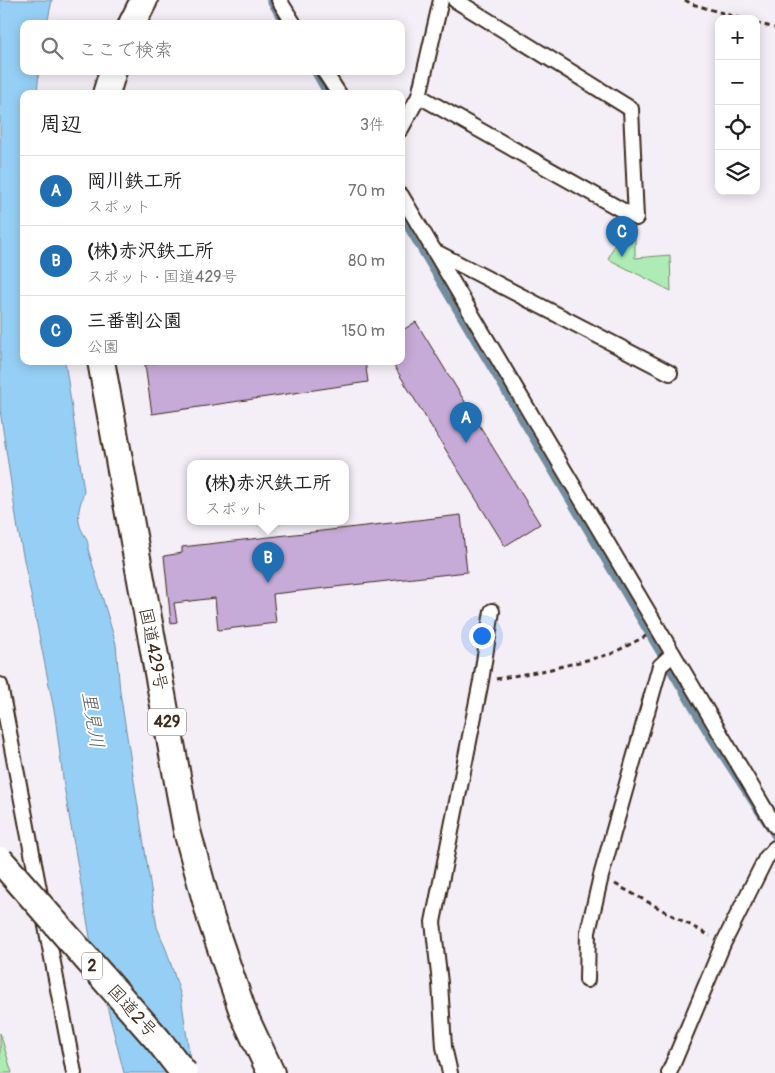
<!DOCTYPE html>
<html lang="ja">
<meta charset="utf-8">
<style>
:root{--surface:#fff;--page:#f2f2f2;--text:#202124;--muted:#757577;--line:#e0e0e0;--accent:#1f6fb2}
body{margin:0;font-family:Pangolin,"Klee One",sans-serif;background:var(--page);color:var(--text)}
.controls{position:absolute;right:15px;top:15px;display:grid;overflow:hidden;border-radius:10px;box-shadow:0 2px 12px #0003}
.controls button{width:45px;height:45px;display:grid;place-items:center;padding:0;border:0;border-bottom:1px solid var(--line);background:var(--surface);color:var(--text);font:25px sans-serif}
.you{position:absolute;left:481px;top:635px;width:18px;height:18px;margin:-12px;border:4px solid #fff;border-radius:50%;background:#1a73e8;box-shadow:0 0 0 8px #1a73e833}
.badge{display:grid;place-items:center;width:32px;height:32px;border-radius:50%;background:var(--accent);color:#fff;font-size:16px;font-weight:700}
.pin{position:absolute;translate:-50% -41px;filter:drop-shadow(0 1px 2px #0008)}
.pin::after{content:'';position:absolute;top:26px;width:18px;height:15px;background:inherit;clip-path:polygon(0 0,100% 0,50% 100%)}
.popup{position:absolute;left:187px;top:460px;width:162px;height:65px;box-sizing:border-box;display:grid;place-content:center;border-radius:10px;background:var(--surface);filter:drop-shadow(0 1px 4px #0005);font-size:16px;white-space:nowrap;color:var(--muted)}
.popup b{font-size:19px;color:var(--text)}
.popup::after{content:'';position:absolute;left:50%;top:100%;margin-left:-10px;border:10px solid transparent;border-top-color:var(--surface)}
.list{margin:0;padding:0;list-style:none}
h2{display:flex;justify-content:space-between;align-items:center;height:65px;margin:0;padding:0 20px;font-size:21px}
h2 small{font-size:16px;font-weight:400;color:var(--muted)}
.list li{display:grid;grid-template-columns:32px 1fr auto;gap:15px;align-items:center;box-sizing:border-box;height:70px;padding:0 20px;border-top:1px solid var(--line)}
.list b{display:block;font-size:19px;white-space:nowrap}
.list p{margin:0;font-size:16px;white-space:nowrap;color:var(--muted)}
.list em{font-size:16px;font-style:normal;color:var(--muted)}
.icon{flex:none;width:28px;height:28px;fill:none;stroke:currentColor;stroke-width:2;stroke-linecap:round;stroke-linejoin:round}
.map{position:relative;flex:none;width:775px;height:1073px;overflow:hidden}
.search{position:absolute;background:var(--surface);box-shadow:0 2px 12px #0003;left:20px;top:20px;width:385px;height:55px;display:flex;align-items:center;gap:12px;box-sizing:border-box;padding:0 18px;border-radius:10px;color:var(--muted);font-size:19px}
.panel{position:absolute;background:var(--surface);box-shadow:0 2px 12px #0003;left:20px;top:90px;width:385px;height:275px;border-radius:10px}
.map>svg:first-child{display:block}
.green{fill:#adecb4;stroke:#748b69}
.water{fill:#96cff5;stroke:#728d9f}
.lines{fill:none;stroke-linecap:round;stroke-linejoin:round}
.stream{stroke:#728d9f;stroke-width:5.5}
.building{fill:#c6aad7;stroke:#3b2a1e}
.street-casing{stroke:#3b2a1e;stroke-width:18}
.highway-casing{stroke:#3b2a1e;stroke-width:30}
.path{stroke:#3b2a1e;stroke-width:3;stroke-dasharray:5 4;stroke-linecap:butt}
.street{stroke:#fff;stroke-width:14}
.highway{stroke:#fff;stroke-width:26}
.highway-bridge-casing{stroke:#3b2a1e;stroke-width:30;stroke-linecap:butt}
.highway-bridge{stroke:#fff;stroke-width:26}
.labels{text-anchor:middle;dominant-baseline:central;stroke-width:4;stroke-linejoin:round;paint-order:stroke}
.shield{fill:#fff;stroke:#766a62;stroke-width:1}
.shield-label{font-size:16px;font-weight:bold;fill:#3b2a1e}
.street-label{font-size:18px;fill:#3b2a1e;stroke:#fff}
.water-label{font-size:19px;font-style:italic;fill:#565c5e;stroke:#fff}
</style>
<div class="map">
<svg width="775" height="1073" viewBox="0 0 775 1073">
<rect width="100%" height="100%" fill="#f4eef7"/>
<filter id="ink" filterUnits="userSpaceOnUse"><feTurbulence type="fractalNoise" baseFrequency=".02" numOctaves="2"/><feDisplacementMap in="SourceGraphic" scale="10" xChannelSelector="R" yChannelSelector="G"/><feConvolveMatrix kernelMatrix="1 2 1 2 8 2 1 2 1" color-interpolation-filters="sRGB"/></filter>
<g filter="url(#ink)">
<g class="green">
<polygon points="625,222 635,226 635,258 670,255 671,291 608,259"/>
<polygon points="0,1033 12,1073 0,1073"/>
</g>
<path class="water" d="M0 0H52L47 24H24V71H39L37 94H24V361H65L84 491C81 504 76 512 80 526 83 535 89 539 88 549L116 644 120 692 157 927 167 952 181 996 192 1073H124L91 943 64 786 55 715 18 530 0 410Z"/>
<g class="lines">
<g class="stream">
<polyline points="269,0 283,24"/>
<polyline points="313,71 326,94"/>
<polyline points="401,218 707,734 775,838"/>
</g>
</g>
<g class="building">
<polygon points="416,322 540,524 505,546 391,361 401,361 401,331"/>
<polygon points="165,361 365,361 368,382 152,414 145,365"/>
<polygon points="461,515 467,572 273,594 276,623 218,630 215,598 174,603 177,622 171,623 164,556 182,553 182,547"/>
</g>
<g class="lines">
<g class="street-casing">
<g id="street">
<polyline points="279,0 294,24"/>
<polyline points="324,71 339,94"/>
<polyline points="419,96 636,218 631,109 455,0"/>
<polyline points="401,129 419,96 441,0"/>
<polyline points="401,195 775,826"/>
<polyline points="434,251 670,373"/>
<polyline points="0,685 74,1073"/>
<polyline points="587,980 588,932 601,876 660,666 673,654"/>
<polyline points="450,1073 444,1047 440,983 433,922 481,681 492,611"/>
<polyline points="669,1073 723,944 766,858 775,848"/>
</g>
</g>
<g class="highway-casing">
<g id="highway">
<polyline points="132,24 144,0"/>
<polyline points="106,94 113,71"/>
<polyline points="101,361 187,831 211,919 244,1015 271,1073"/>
</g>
</g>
<g class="path">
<polyline points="685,0 692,4 743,19"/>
<polyline points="756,23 775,28"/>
<polyline points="496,679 547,670 611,654 646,636"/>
<polyline points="615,884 710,936"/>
</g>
<use href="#street" class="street"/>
<use href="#highway" class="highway"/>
<g class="highway-bridge-casing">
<polyline id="highway-bridge" points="0,860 158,1040 184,1073"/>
</g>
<use href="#highway-bridge" class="highway-bridge"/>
</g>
</g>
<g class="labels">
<g class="shield">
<rect x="148" y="708.5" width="38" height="27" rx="4"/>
<rect x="82" y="952.5" width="20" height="27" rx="4"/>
</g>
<g class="shield-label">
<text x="167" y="722">429</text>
<text x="92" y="966">2</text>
</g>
<g class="street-label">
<text transform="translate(153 649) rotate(79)">国道429号</text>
<text transform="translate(132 1011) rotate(48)">国道2号</text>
</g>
<g class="water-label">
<text transform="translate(93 720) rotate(81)">里見川</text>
</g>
</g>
</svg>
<div class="controls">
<button>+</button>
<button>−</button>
<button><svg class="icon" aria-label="locate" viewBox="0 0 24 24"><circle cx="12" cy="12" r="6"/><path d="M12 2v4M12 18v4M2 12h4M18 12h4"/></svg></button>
<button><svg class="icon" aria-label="layers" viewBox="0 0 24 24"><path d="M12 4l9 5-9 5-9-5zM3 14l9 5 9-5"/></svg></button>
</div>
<div class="you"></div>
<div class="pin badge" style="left:466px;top:443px">A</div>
<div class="pin badge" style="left:268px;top:583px">B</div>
<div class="popup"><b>(株)赤沢鉄工所</b>スポット</div>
<div class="pin badge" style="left:622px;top:257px">C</div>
<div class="search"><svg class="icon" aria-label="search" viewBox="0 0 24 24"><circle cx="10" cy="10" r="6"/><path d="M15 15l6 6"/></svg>ここで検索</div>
<section class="panel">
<h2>周辺<small>3件</small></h2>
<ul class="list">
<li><span class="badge">A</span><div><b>岡川鉄工所</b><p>スポット</p></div><em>70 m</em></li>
<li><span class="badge">B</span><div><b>(株)赤沢鉄工所</b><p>スポット · 国道429号</p></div><em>80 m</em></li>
<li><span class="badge">C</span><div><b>三番割公園</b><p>公園</p></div><em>150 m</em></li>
</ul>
</section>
</div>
